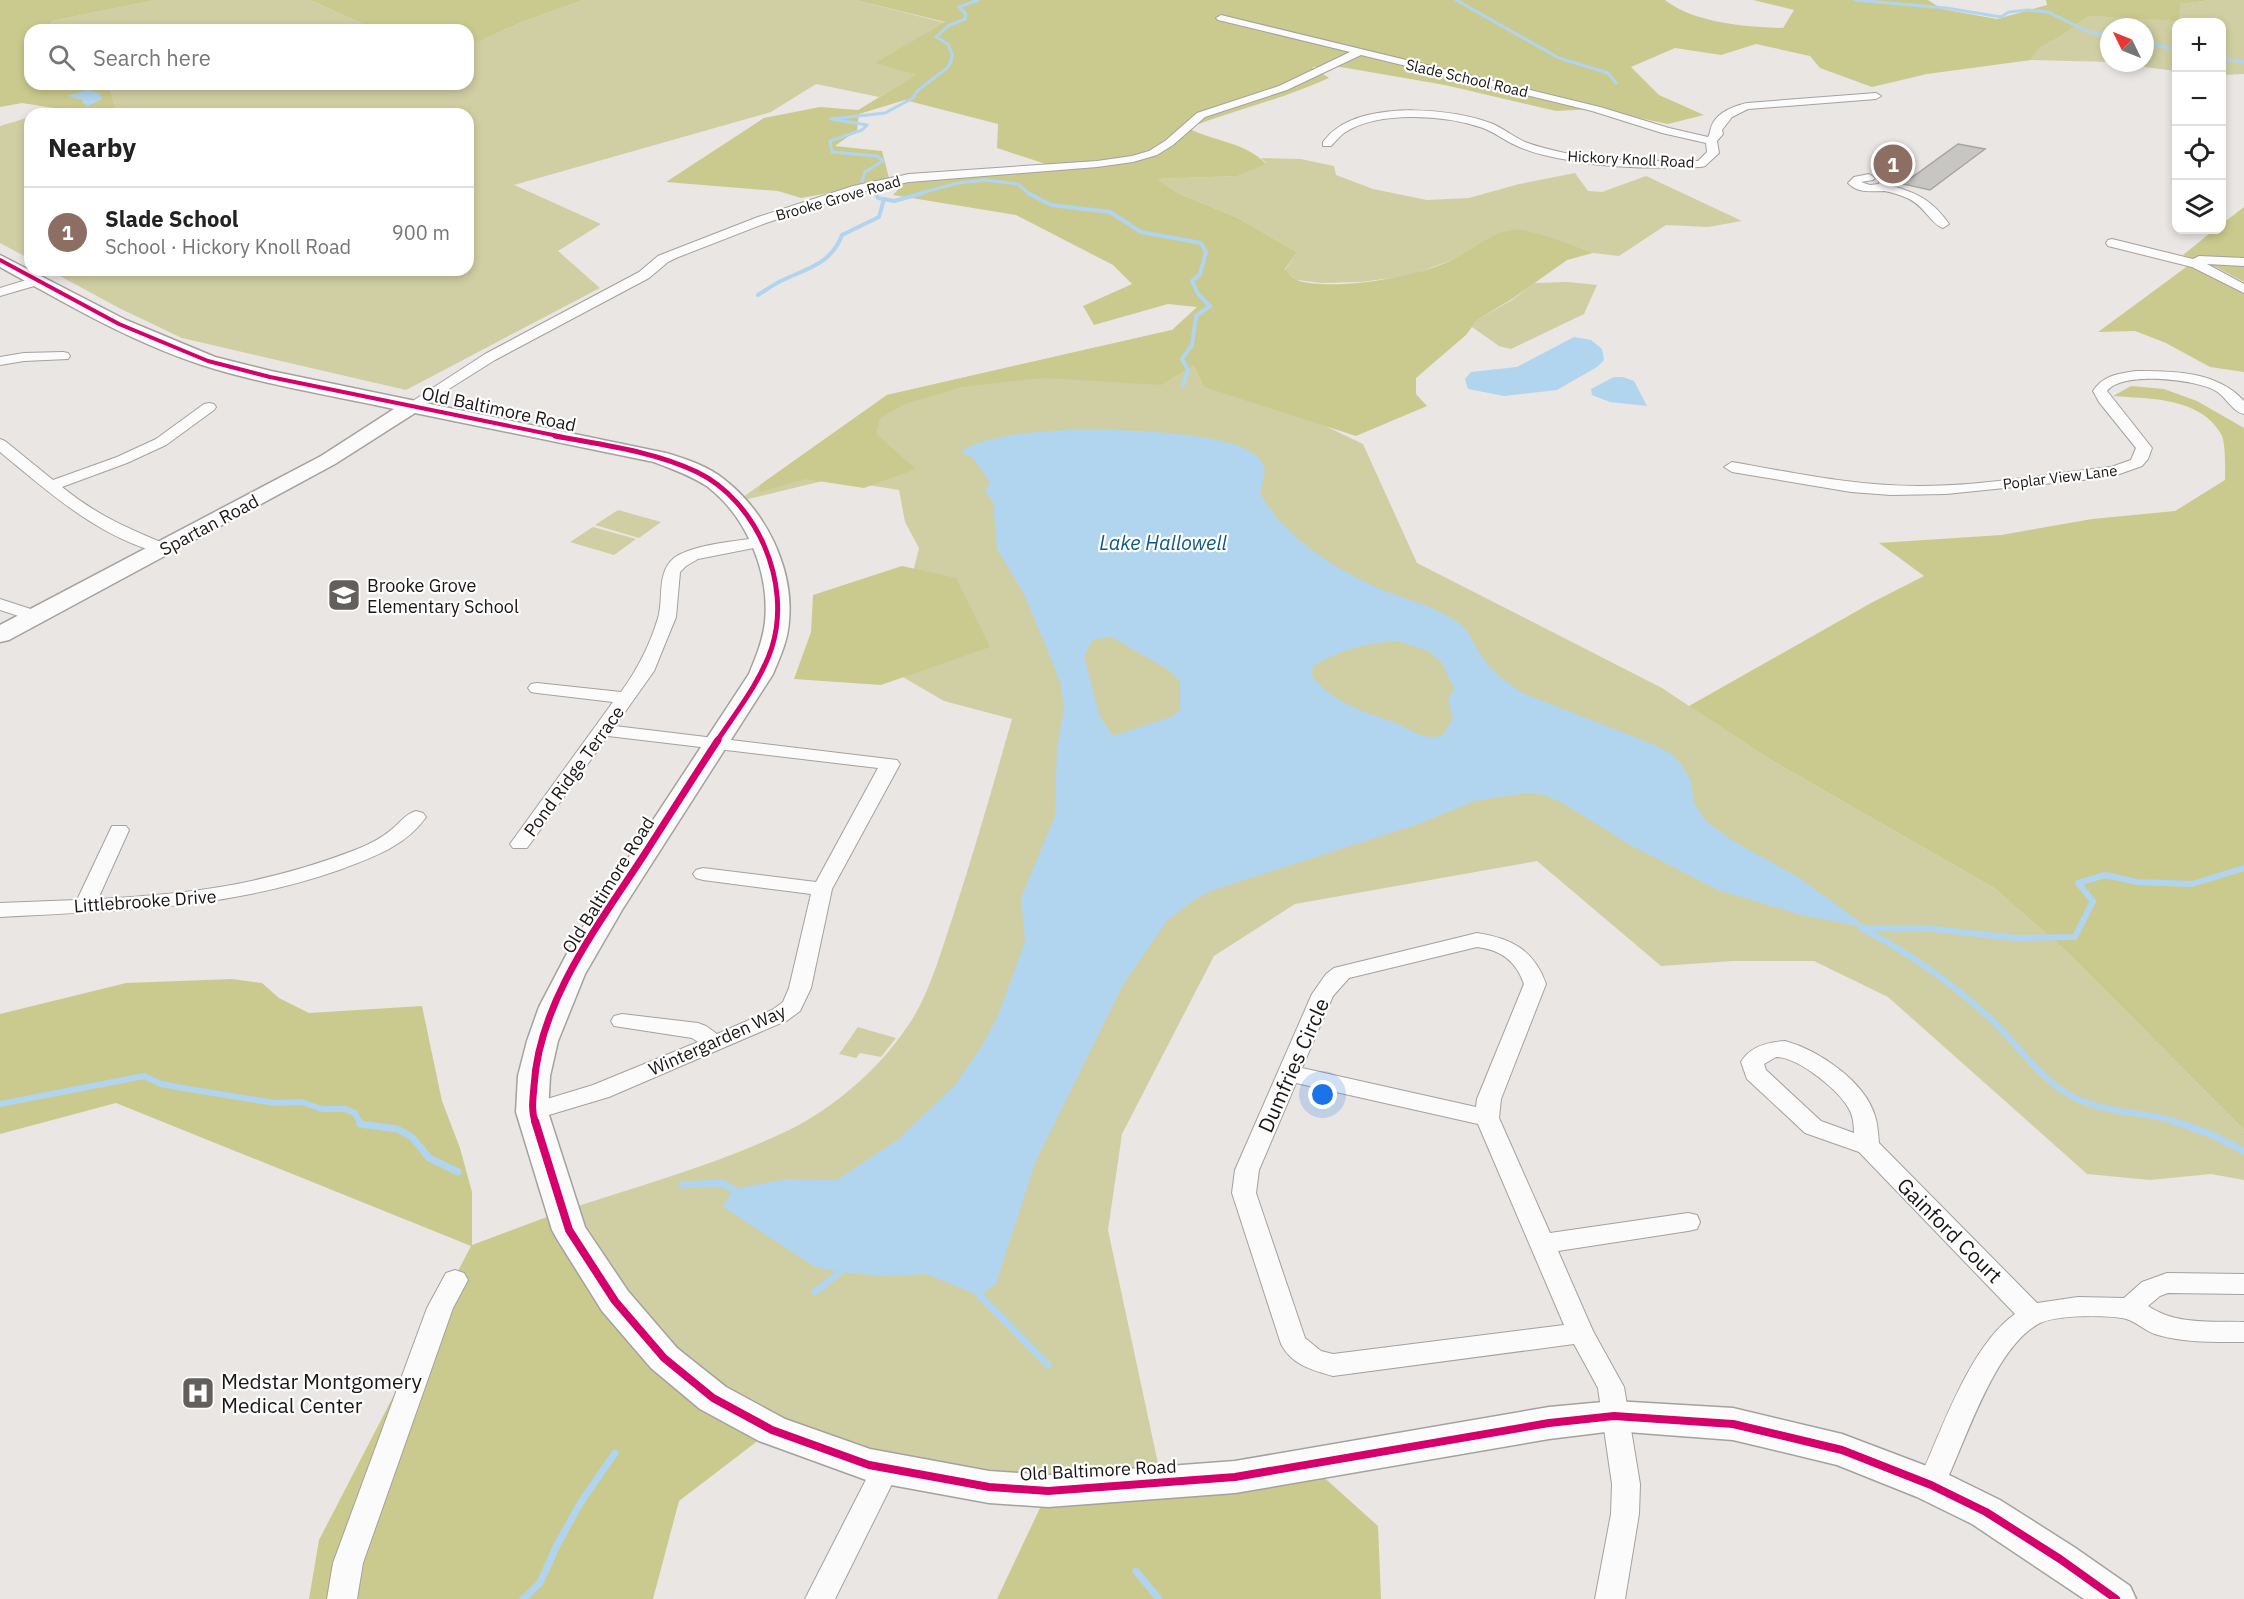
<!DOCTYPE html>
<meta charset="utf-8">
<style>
:root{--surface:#fff;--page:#f6f6f6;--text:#222;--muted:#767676;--line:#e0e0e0;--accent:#7c3aed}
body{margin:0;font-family:"IBM Plex Sans",sans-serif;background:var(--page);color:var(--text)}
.controls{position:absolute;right:18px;top:18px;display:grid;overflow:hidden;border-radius:12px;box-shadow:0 3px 9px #0003}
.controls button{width:54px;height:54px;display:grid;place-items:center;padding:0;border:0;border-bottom:2px solid var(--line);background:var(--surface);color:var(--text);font:30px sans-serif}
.compass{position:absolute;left:2100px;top:18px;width:54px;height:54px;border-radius:50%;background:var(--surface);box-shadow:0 3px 9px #0003;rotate:313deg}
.you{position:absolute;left:1323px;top:1095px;width:21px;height:21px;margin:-15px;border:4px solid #fff;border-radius:50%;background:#1a73e8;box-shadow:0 0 0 9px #1a73e833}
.badge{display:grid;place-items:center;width:39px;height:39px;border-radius:50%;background:var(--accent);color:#fff;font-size:20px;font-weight:700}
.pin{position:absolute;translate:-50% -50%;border:3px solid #fff;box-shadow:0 2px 6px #0006}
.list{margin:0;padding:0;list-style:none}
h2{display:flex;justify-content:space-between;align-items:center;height:78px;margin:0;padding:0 24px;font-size:26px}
h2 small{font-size:20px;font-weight:400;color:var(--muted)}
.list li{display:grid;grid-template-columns:39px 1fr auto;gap:18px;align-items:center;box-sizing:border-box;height:90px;padding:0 24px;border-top:2px solid var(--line)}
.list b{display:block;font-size:22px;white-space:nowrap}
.list p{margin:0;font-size:20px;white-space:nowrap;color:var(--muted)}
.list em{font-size:20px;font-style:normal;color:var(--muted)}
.icon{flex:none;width:33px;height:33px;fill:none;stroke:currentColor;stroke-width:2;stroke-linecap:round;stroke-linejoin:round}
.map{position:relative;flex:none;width:2244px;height:1599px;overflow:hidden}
.search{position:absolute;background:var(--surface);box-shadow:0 3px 9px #0003;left:24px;top:24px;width:450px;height:66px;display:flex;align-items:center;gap:15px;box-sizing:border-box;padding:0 21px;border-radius:18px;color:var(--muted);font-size:22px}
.panel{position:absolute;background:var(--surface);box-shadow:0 3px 9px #0003;left:24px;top:108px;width:450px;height:168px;border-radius:18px}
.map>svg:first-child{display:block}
.green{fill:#d0cfa3}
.forest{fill:#cbca8e}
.water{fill:#b1d4ef;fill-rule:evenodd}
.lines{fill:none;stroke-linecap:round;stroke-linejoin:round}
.stream-far3{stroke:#b1d4ef;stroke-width:3}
.stream-far2{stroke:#b1d4ef;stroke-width:4}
.stream-far1{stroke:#b1d4ef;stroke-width:6}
.stream{stroke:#b1d4ef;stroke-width:7}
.building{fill:#c8c6c3;stroke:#a7a5a3;stroke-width:1.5}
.street-casing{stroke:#a4a19e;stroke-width:2}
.secondary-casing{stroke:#a4a19e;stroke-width:3}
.street{fill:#fcfbfb;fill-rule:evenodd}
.secondary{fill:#fcfbfb;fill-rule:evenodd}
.cycleway-far3-casing{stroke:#fff;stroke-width:6}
.cycleway-far2-casing{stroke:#fff;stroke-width:8}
.cycleway-far1-casing{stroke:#fff;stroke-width:10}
.cycleway-casing{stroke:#fff;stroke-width:12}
.cycleway-far3{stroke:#d6006c;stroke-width:4}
.cycleway-far2{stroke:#d6006c;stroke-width:5}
.cycleway-far1{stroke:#d6006c;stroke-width:7}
.cycleway{stroke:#d6006c;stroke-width:8}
.labels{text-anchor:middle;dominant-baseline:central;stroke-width:4.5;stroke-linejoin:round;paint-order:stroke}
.far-street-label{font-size:15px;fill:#191615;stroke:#fff}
.street-label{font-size:18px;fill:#191615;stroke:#fff}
.poi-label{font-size:18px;fill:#191615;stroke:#fff;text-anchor:start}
.water-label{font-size:20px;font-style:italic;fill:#0e5882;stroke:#fff}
.near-street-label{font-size:21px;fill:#191615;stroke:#fff}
.near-poi-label{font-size:21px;fill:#191615;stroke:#fff;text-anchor:start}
</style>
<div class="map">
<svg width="2244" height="1599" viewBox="0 0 2244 1599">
<rect width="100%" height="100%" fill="#eae6e3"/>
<g class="green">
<polygon points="156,0 310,0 376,30 45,30 52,21"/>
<polygon points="584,0 855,0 946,23 876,63 917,75 879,97 816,84 771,112 514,185 601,224 558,251 600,288 406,390 182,338 119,308 49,270 468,270 468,114 122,114 116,110 110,89 93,84 468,84 468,46 524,21"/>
<polygon points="2212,0 2244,0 2244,74 2222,75 2222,22 2176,22 2176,71 2113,63 2145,63 2145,27 2109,27 2109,62 2031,60 2037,48 2060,37 2089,16 2179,20 2179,4"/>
<polygon points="30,117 30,259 0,243 0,126"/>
<polygon points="1261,158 1301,159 1334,166 1336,175 1373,189 1427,200 1469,198 1519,184 1575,173 1588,191 1602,192 1646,176 1742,221 1708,227 1666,225 1619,256 1593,253 1540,236 1514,230 1487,239 1455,259 1408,276 1360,282 1321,283 1297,280 1285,270 1297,252 1238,218 1178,193 1155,179 1238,176 1266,163"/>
<polygon points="1568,282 1597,285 1584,314 1511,349 1499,346 1472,327 1477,320 1512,300 1534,283"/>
<path d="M1172 330 1321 424 1363 444 1417 563 1662 688 1766 757 1994 888 2067 952 2244 1130V1180L2211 1174 2150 1180 2087 1174 1888 997 1814 961H1733L1661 966 1537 861 1295 904 1214 956 1122 1134 1108 1230 1162 1482 892 1469 713 1398 563 1211C638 1186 717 1165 789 1130 834 1108 879 1069 907 1027 928 998 941 952 952 919 974 852 993 786 1012 719L944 701 889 669 919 548 905 522 899 490 831 479 736 502 887 395Z"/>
<polygon points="618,510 661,522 639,538 595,525"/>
<polygon points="593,527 636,539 614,555 570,542"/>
<polygon points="858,1027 861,1028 896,1038 881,1057 860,1053 856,1058 839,1054"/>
</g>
<g class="forest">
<polygon points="0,0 156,0 52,21 45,30 30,30 30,84 93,84 110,89 116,110 122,114 69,114 60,109 22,103 0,107"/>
<polygon points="310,0 584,0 524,21 469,46 468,30 376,30"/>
<path d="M855 0H1665C1694 23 1746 27 1783 28L1794 10 1753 0H1928L1942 9 1997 19 2047 5 2046 0H2212L2180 4 2179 21 2089 16 2060 37 2038 48 2031 60 1927 74 1872 87 1820 68 1810 56 1756 44 1721 55 1675 48 1631 67 1659 95 1704 115 1668 124 1596 109 1556 111 1445 85 1335 66 1312 67 1329 78C1283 99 1235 110 1188 128 1212 141 1246 142 1266 164L1238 176 1156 179 1178 193 1238 218 1297 252 1285 269C1289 273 1294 279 1299 281 1337 291 1421 277 1456 258 1474 248 1492 232 1513 230 1531 228 1575 247 1593 253L1567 260 1512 299 1477 320 1466 335 1416 378V394L1427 406 1356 436 1204 387 1194 365 1161 385 1043 378 962 387 905 404 880 418 876 434 916 469 864 488 805 479 759 492 760 485 887 395 1172 330 1197 307 1168 304 1094 325 1083 306 1132 284 1113 265 1016 215 893 195 909 178 1055 167 997 148 998 124 905 100 859 114 857 130 835 146 882 151 890 182 801 198 778 191 666 182 764 118 820 107 858 110 916 75 875 63 945 22Z"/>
<polygon points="2244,207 2244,282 2218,268 2183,255 2214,230 2222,230 2222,224"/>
<polygon points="2189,265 2244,294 2244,372 2210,367 2166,343 2135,331 2098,332"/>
<path d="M2131 386 2164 389 2197 401 2244 428V1130L2067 952 1994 888 1766 757 1689 706 1871 603 1924 576 1879 543 2001 535 2092 519 2175 511 2225 480C2225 470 2226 442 2221 434 2200 397 2150 399 2113 396Z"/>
<polygon points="902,566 956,578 990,647 881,685 794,679 811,632 813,595"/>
<polygon points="232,979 262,983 279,998 309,1013 422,1006 442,1101 460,1148 472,1192 472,1245 563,1211 615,1301 772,1430 679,1501 653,1599 309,1599 319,1540 471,1246 116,1103 0,1134 0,1014 126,983"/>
<polygon points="1309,1464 1378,1526 1381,1599 997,1599 1048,1491"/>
</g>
<g class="water">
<polygon points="88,90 99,93 102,99 88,106 83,103 83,100 67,96"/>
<polygon points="1574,337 1591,340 1602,349 1604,360 1597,367 1557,390 1504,396 1468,389 1465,379 1471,372 1517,367"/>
<polygon points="1614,377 1623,377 1634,381 1647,406 1610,402 1592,395 1591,389"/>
<path d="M1086 429C1123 431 1242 430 1262 462 1268 470 1262 484 1260 493 1285 539 1339 571 1385 591 1408 600 1433 606 1453 619 1472 631 1470 639 1481 655 1493 672 1507 684 1525 694L1657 746 1673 755 1682 765 1691 781 1694 802 1705 820 1730 839 1801 879 1868 928 1801 915 1718 890 1630 845 1561 802 1544 795 1527 793 1475 801 1419 824 1211 891 1194 900 1167 921 1123 985 1035 1163 996 1284 980 1296 926 1274 885 1276 840 1272 815 1267 723 1207 733 1189 788 1179 837 1180 899 1139 955 1085 980 1049 997 1018 1012 978 1025 941 1021 898 1055 816 1057 747 1064 710 1061 685 1054 666 1024 594 997 549 993 502 985 491 990 482 973 458 962 453 964 449C1002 431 1046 432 1086 429ZM1111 637 1167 669 1180 681V710L1171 717 1113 736 1100 717 1084 656 1093 640ZM1398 641 1428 651 1442 663 1454 689 1448 699 1453 719 1442 736C1418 740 1414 730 1393 722 1363 711 1333 703 1312 676L1313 666C1339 650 1367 643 1398 641Z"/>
</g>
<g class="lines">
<g class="stream-far3">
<polyline points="1456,0 1559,58 1608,73 1616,83"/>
<polyline points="1855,0 1946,8 2001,17 2009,12 2028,10 2048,12 2089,32 2109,35"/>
<polyline points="2145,42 2176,50"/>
<polyline points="2222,59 2244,62"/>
<polyline points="876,194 862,182 865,172 883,161 877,156 832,152 830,141 862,130 867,125 831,119 885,113 913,98 917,91 947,68 951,62 952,54 948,44 936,37 948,26 965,19 966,14 959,7 978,0"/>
<polyline points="917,194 958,183 985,180 1018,184 1029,194"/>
</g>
<g class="stream-far2">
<polyline points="875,193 878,198 894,201 923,193"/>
<polyline points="1028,193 1051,205 1110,212 1141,232 1201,243 1206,252 1200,274 1192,281 1198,294 1210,306 1196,316 1192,345 1182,359 1188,370 1183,385"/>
<path d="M758 295C766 290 774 284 783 280 808 268 831 264 842 235L879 217 884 199"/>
</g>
<g class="stream-far1">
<path d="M1861 928C1908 952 1953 984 1992 1020 2019 1046 2038 1077 2071 1096 2105 1114 2142 1111 2178 1122"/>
<polyline points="1865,928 1933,929 2015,938 2075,937 2093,901 2078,883 2105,875 2137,882 2192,884 2244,868"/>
<polyline points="0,1104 144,1076 161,1084 188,1089 275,1103 301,1102 322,1109 345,1109 355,1113 359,1122"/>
</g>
<g class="stream">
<polyline points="359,1121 360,1124 397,1129 412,1137 429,1158 458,1172"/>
<polyline points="2173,1121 2210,1134 2244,1151"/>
<polyline points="683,1185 721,1183 733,1189"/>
<polyline points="815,1292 840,1272"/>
<polyline points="980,1296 1048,1365"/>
<polyline points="1136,1571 1159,1599"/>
<polyline points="523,1599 540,1583 557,1545 581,1502 615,1453"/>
</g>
</g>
<polygon class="building" points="1958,144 1985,149 1930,190 1903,184"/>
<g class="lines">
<g class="street-casing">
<g id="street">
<path d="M1221 15 1600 107 1669 128 1708 137C1710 134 1710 131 1711 128 1715 113 1734 106 1747 103L1876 93 1881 96 1876 99 1748 109 1732 117 1722 130 1723 134 1717 141 1719 153 1705 166 1701 167C1657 168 1612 169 1568 160 1550 157 1531 153 1515 145 1504 140 1494 132 1483 128 1446 115 1377 110 1344 133 1339 137 1335 142 1331 146H1323V142C1327 137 1331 132 1336 129 1373 102 1452 108 1493 124 1504 129 1514 137 1525 142 1538 147 1552 150 1565 153 1609 162 1654 161 1698 161L1707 152 1706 143 1662 133 1592 111 1361 55 1287 90 1205 117 1173 145 1157 155 1133 162 1097 167 909 182 856 193 766 223 676 258 668 262 649 278 495 360 417 409H407L405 406 485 354 639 272 658 256 668 252 758 217 853 186 909 174 1097 161 1132 156 1149 151 1165 141 1197 113 1279 86 1350 52 1218 20 1216 18Z"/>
<path d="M1869 174 1875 178 1873 180 1861 182 1870 185 1879 184 1880 179H1888L1892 186C1918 193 1933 201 1949 224L1943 228C1932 225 1923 204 1907 198 1900 195 1891 192 1884 191 1870 191 1859 194 1848 183L1854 177Z"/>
<polygon points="2112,239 2193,259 2199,256 2244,258 2244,266 2207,264 2244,284 2244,293 2192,267 2108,246 2106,243 2108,240"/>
<polygon points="36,277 41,278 43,281 41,284 0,296 0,288"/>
<polygon points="63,352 68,353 70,356 68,359 24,361 0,365 0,357 24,353"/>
<path d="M2136 371C2173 371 2217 371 2244 401V414C2233 412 2226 397 2216 391 2196 379 2122 371 2107 391L2152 448 2148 459 2142 466 2111 477 1946 494 1891 495 1851 492 1732 472 1724 467 1732 462C1794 473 1856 486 1919 486 1983 486 2047 474 2111 467L2131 460 2136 448 2099 402 2093 391C2104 375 2117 374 2136 371Z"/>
<path d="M209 403 214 404 216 407 214 410 166 445 127 463 62 487C98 516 127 528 170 546L172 549 164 554C99 538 50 493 0 452V439L5 441 53 480 117 457 156 439 204 404Z"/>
<path d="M763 537 771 542 769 545 698 559 686 566 680 572 676 617 654 671 615 726 897 760 900 764 832 889 811 988 800 1011 788 1020 609 1097 532 1120 524 1118 520 1112 524 1106 593 1085 698 1042 692 1038 614 1026 611 1021 614 1016 622 1014 698 1023 706 1026 717 1034 772 1010 783 1002 789 988 811 894 703 880 696 878 693 874 696 870 703 868 816 882 878 768 608 736 527 848H513L510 844 613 702 537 693 531 692 528 688 531 684 537 683 621 692C637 670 650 645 658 618 664 599 656 573 674 558 693 544 739 541 763 537Z"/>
<polygon points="0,599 40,612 43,616 40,620 34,621 0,610"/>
<path d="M416 811 423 813 426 817C406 846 373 857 342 869 226 910 121 910 0 917V903L77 900 112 826H126L129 830 98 899C193 894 266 884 355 850 368 845 380 839 391 830 400 823 405 814 416 811Z"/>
<path d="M1477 933C1511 938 1534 950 1546 984L1501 1099 1499 1118 1550 1233 1688 1213 1697 1215 1700 1222 1697 1229 1688 1231 1558 1251 1593 1331 1624 1387 1640 1484 1639 1514 1625 1599H1595L1611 1514 1612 1484 1598 1388 1574 1344 1333 1376C1312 1370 1292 1365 1281 1344L1232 1193 1235 1170 1312 994 1326 974 1334 968ZM1477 947C1501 950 1516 961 1524 984L1477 1099 1476 1107 1302 1068 1333 996 1349 978ZM1296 1083 1478 1124 1564 1325 1333 1354 1321 1351 1305 1338 1256 1193 1259 1170Z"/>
<path d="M1785 1041C1818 1050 1865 1081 1875 1116 1878 1125 1878 1134 1879 1143L2037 1303 2078 1297 2124 1298 2142 1282 2167 1273 2244 1274V1294L2168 1293 2160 1296 2148 1306C2176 1325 2211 1321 2244 1322V1342C2215 1342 2186 1343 2158 1335 2145 1332 2134 1319 2122 1318 2103 1315 2057 1315 2040 1323 1993 1347 1964 1447 1941 1493L1931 1497 1921 1493 1917 1485C1940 1435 1969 1346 2015 1314L1859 1152 1805 1133 1747 1079 1741 1062C1750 1046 1768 1042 1785 1041ZM1776 1057C1798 1057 1839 1090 1849 1109 1853 1116 1854 1125 1854 1133L1821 1121 1766 1070 1764 1064Z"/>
<polygon points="455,1270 464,1273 468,1280 453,1308 363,1563 357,1599 327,1599 333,1563 427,1308 446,1273"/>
<polygon points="886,1456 896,1460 900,1468 835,1599 805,1599 876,1460"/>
</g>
</g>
<g class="secondary-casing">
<path id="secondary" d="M0 255 126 320 215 357 271 371 666 453C686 459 708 466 725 480 766 512 794 569 789 621 788 640 780 657 773 674L622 910 585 974 558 1041 550 1076 548 1112 585 1227 628 1291 677 1348 726 1387 785 1419 870 1449 989 1471 1048 1475 1235 1461 1549 1407 1614 1401 1733 1408 1842 1434 1945 1473 2000 1500 2074 1547 2130 1586 2136 1599H2084L1972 1524 1917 1497 1837 1465 1733 1440 1614 1431 1549 1439 1235 1493 1048 1507 989 1503 869 1481 759 1441 700 1409 651 1368 602 1311 557 1239 552 1230 516 1112 518 1076 527 1041 539 1007 573 942 749 674C756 657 763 640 765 622 770 573 747 517 708 487 692 476 672 469 654 462L415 413 335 464 9 640 0 642V625L321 456 394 409C330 395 264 385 202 365 131 342 65 303 0 267Z"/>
</g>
<use href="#street" class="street"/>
<use href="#secondary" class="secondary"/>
<g class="cycleway-far3-casing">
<polyline id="cycleway-far3" points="0,260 119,324 208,361 270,377 563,437"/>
</g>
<g class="cycleway-far2-casing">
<path id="cycleway-far2" d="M555 436C602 445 653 451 697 472 757 501 792 583 772 647 761 681 737 711 717 741"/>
</g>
<g class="cycleway-far1-casing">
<path id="cycleway-far1" d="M535 1122C531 1110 533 1099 534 1086 539 1001 599 924 644 855 669 816 693 778 718 740"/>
</g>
<g class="cycleway-casing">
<polyline id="cycleway" points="535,1121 569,1230 615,1301 664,1358 713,1398 772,1430 869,1465 989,1487 1048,1491 1235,1477 1549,1423 1614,1416 1733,1424 1842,1450 1931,1485 1986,1512 2060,1559 2116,1599"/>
</g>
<use href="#cycleway-far3" class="cycleway-far3"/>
<use href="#cycleway-far2" class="cycleway-far2"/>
<use href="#cycleway-far1" class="cycleway-far1"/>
<use href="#cycleway" class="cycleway"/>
</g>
<defs>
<g id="school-square" transform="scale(1.725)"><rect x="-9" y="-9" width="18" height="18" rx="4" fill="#625f5d" stroke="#fff"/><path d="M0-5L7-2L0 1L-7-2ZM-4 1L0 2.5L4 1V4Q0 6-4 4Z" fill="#fff"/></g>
<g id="hospital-square" transform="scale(1.725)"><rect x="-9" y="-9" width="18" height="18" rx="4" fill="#625f5d" stroke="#fff"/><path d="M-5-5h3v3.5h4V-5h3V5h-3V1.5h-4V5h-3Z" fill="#fff"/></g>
</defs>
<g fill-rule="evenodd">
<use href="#school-square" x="344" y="595"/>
<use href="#hospital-square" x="198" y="1393"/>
</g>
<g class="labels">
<g class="far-street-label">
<text transform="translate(1467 78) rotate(13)">Slade School Road</text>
<text transform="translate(1631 159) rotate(3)">Hickory Knoll Road</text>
<text transform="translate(838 198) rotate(-16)">Brooke Grove Road</text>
<text transform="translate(2060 477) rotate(-7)">Poplar View Lane</text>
</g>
<g class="street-label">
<text transform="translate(499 409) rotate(12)">Old Baltimore Road</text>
<text transform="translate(209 525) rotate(-28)">Spartan Road</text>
<text transform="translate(574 771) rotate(-54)">Pond Ridge Terrace</text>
<text transform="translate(608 885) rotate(-58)">Old Baltimore Road</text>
<text transform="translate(145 901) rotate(-4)">Littlebrooke Drive</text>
<text transform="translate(717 1040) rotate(-24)">Wintergarden Way</text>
<text transform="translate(1098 1470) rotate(-3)">Old Baltimore Road</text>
</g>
<g class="poi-label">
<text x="367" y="585">Brooke Grove<tspan x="367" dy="21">Elementary School</tspan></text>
</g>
<g class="water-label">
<text x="1163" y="542">Lake Hallowell</text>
</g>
<g class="near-street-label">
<text transform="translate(1293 1065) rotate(-66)">Dumfries Circle</text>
<text transform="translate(1950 1230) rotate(45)">Gainford Court</text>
</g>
<g class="near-poi-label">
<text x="221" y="1381">Medstar Montgomery<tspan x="221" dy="24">Medical Center</tspan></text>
</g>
</g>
</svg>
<div class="controls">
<button>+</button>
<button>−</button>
<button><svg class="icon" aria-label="locate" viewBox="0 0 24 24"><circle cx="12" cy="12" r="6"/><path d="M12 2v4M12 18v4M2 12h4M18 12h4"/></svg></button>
<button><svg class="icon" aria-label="layers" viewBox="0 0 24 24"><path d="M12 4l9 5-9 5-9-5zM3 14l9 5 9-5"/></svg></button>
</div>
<svg class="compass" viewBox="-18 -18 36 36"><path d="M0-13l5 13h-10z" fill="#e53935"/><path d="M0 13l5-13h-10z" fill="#767676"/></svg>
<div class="you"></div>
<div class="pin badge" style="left:1893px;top:164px;background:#8d6e63">1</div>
<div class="search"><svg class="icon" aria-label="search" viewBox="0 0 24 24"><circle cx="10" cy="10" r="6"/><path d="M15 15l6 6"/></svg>Search here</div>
<section class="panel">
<h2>Nearby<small></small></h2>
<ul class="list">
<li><span class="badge" style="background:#8d6e63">1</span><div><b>Slade School</b><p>School · Hickory Knoll Road</p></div><em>900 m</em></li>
</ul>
</section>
</div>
